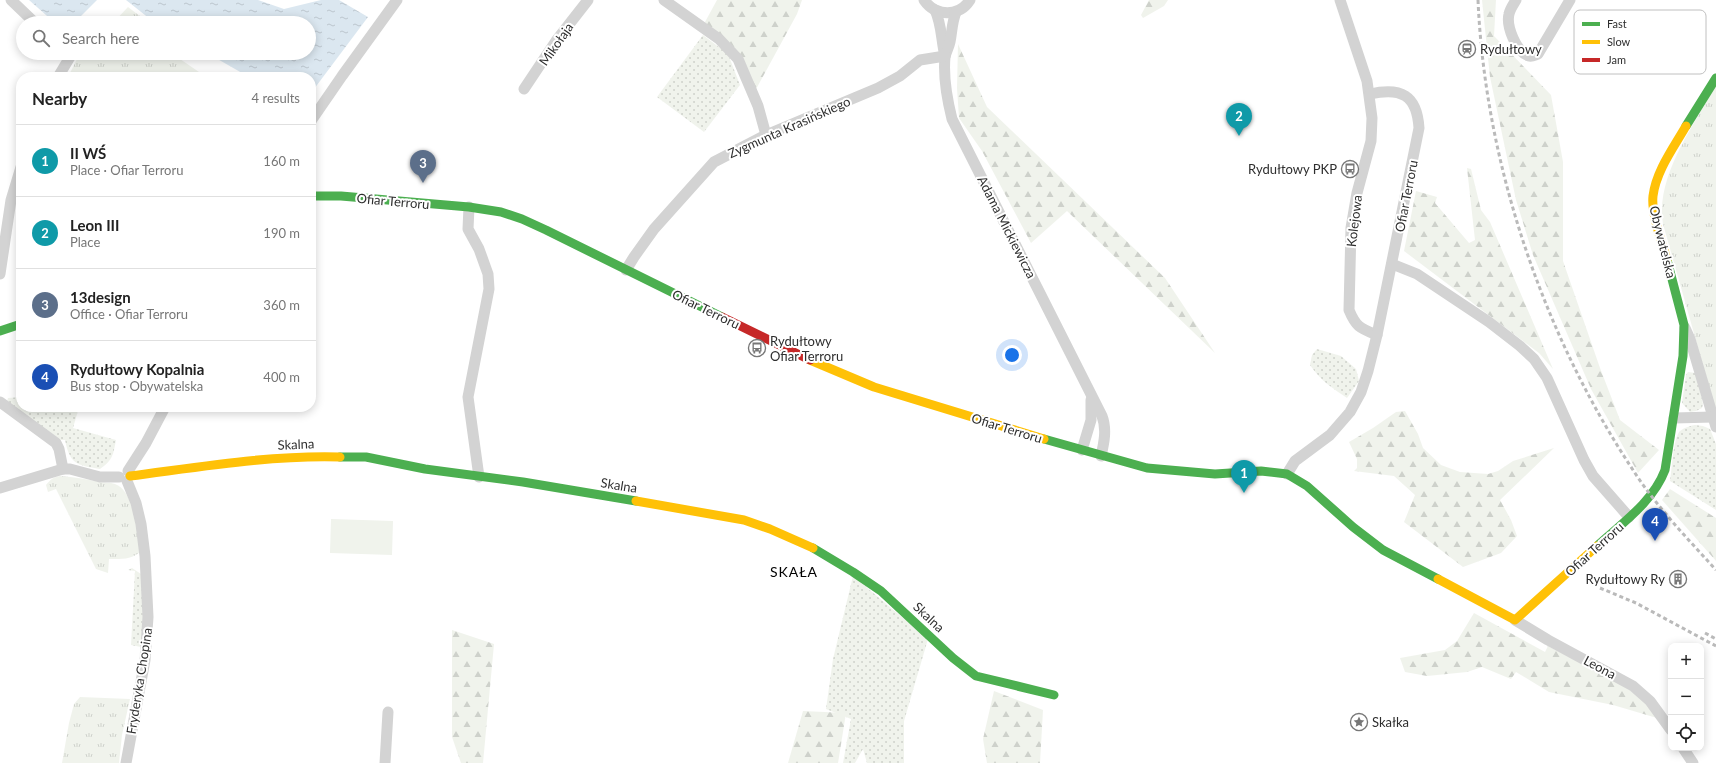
<!DOCTYPE html>
<meta charset="utf-8">
<style>
:root{--surface:#fff;--page:#f2f2f2;--text:#222;--muted:#767676;--line:#e0e0e0;--accent:#777}
body{margin:0;font-family:Lato,sans-serif;background:var(--page);color:var(--text)}
.controls{position:absolute;right:12px;bottom:12px;display:grid;overflow:hidden;border-radius:8px;box-shadow:0 2px 10px #0003}
.controls button{width:36px;height:36px;display:grid;place-items:center;padding:0;border:0;border-bottom:1px solid var(--line);background:var(--surface);color:var(--text);font:20px sans-serif}
.you{position:absolute;left:1012px;top:355px;width:14px;height:14px;margin:-10px;border:3px solid #fff;border-radius:50%;background:#1a73e8;box-shadow:0 0 0 6px #1a73e833}
.badge{display:grid;place-items:center;width:26px;height:26px;border-radius:50%;background:var(--accent);color:#fff;font-size:13px;font-weight:700}
.pin{position:absolute;translate:-50% -33px;filter:drop-shadow(0 1px 2px #0008)}
.pin::after{content:'';position:absolute;top:21px;width:14px;height:12px;background:inherit;clip-path:polygon(0 0,100% 0,50% 100%)}
.list{margin:0;padding:0;list-style:none}
h2{display:flex;justify-content:space-between;align-items:center;height:52px;margin:0;padding:0 16px;font-size:17px}
h2 small{font-size:13px;font-weight:400;color:var(--muted)}
.list li{display:grid;grid-template-columns:26px 1fr auto;gap:12px;align-items:center;box-sizing:border-box;height:72px;padding:0 16px;border-top:1px solid var(--line)}
.list b{display:block;font-size:15px;white-space:nowrap}
.list p{margin:0;font-size:13px;white-space:nowrap;color:var(--muted)}
.list em{font-size:13px;font-style:normal;color:var(--muted)}
.icon{flex:none;width:22px;height:22px;fill:none;stroke:currentColor;stroke-width:2;stroke-linecap:round;stroke-linejoin:round}
.map{position:relative;flex:none;width:1716px;height:763px;overflow:hidden}
.search{position:absolute;background:var(--surface);box-shadow:0 2px 10px #0003;left:16px;top:16px;width:300px;height:44px;display:flex;align-items:center;gap:10px;box-sizing:border-box;padding:0 14px;border-radius:22px;color:var(--muted);font-size:15px}
.panel{position:absolute;background:var(--surface);box-shadow:0 2px 10px #0003;left:16px;top:72px;width:300px;height:340px;border-radius:16px}
.map>svg:first-child{display:block}
.grass{fill:url(#grass-dots)}
.forest{fill:url(#forest-firs)}
.park{fill:url(#park-tufts)}
.pitch{fill:#f0f3ec}
.water{fill:url(#water-ripples)}
.lines{fill:none;stroke-linecap:round;stroke-linejoin:round}
.street{stroke:#d3d3d3;stroke-width:11}
.fast{stroke:#4caf50;stroke-width:9}
.slow{stroke:#ffc107;stroke-width:9}
.jam{stroke:#c62828;stroke-width:9}
.rail{stroke:#bababa;stroke-width:3;stroke-dasharray:4 3;stroke-linecap:butt}
.labels{text-anchor:middle;dominant-baseline:central;stroke-width:4;stroke-linejoin:round;paint-order:stroke}
.street-label{font-size:13px;fill:#2e2e2e;stroke:#fff}
.poi-label{font-size:13px;fill:#2e2e2e;stroke:#fff;text-anchor:start}
.neighbourhood-label{font-size:14px;letter-spacing:1px;fill:#000;stroke:#fff}
.key{fill:#fff;stroke:#c0c0c0;stroke-width:1}
.key-label{font-size:11px;fill:#2e2e2e}
</style>
<div class="map">
<svg width="1716" height="763" viewBox="0 0 1716 763">
<defs>
<pattern id="grass-dots" width="8" height="8" patternUnits="userSpaceOnUse"><rect width="8" height="8" fill="#f0f3ec"/><path d="M2 2h.1M6 6h.1" fill="none" stroke="#ced1cb" stroke-width="1.8" stroke-linecap="round"/></pattern>
<pattern id="forest-firs" width="22" height="20" patternUnits="userSpaceOnUse"><rect width="22" height="20" fill="#f0f3ec"/><path d="M5 1l3.5 6h-7zM16 11l3.5 6h-7z" fill="#ced1cb"/></pattern>
<pattern id="park-tufts" width="24" height="20" patternUnits="userSpaceOnUse"><rect width="24" height="20" fill="#f0f3ec"/><path d="M3 7l-1-3M5 7V3M7 7l1-3M15 17l-1-3M17 17v-4M19 17l1-3" fill="none" stroke="#ced1cb"/></pattern>
<pattern id="water-ripples" width="26" height="14" patternUnits="userSpaceOnUse"><rect width="26" height="14" fill="#dbe7f0"/><path d="M2 4q2-2 4 0t4 0M15 11q2-2 4 0t4 0" fill="none" stroke="#bcc6ce"/></pattern>
</defs>
<rect width="100%" height="100%" fill="#fff"/>
<g class="grass">
<polygon points="703,35 728,54 740,85 704,132 657,97"/>
<path d="M1317 349 1341 356 1356 369 1359 381 1347 398C1332 388 1320 380 1310 365L1312 355Z"/>
<polygon points="1688,372 1696,373 1703,404 1702,408 1696,411 1690,412 1682,403 1686,375"/>
<path d="M21 397V407H79L73 428 116 440C113 455 113 460 100 469 76 465 70 464 65 440H61L7 402 8 398Z"/>
<path d="M1695 425 1703 426 1710 429 1716 444V510L1670 481C1672 470 1673 438 1680 431 1685 427 1690 426 1695 425Z"/>
<polygon points="132,568 141,574 143,616 141,647 131,645 135,571 128,570"/>
<polygon points="853,576 928,639 904,721 904,763 867,763 863,749 855,763 843,763 851,719 826,709 833,659"/>
</g>
<g class="forest">
<polygon points="717,0 802,0 797,14 755,91 742,61 706,27 705,22"/>
<polygon points="1149,0 1168,0 1164,6 1143,18 1141,15"/>
<polygon points="1482,0 1496,0 1494,36 1551,95 1563,162 1563,261 1600,368 1620,420 1659,450 1638,473 1591,389 1533,255 1516,200 1490,77"/>
<polygon points="958,44 987,107 1165,278 1215,353 1067,211 1031,243 982,151 959,118 957,88"/>
<polygon points="1467,168 1471,169 1481,210 1490,222 1553,369 1539,353 1404,251 1416,191 1437,197 1435,203 1469,243 1475,240"/>
<polygon points="1405,411 1418,434 1423,448 1441,465 1460,472 1488,474 1498,471 1513,461 1554,448 1500,500 1511,520 1517,536 1501,553 1463,567 1404,522 1415,495 1394,476 1354,471 1357,468 1357,459 1349,442 1373,428 1396,412"/>
<polygon points="1670,489 1716,518 1716,561 1662,500"/>
<polygon points="1474,613 1545,652 1548,646 1619,683 1642,698 1657,718 1613,705 1549,692 1516,672 1511,679 1482,667 1467,672 1427,676 1405,672 1400,658 1445,650 1457,641"/>
<polygon points="452,630 494,644 483,763 461,763 452,737"/>
<polygon points="994,691 1043,710 1040,763 987,763 983,739"/>
<polygon points="803,711 846,713 838,763 788,763"/>
</g>
<g class="park">
<polygon points="128,7 149,23 113,23"/>
<polygon points="80,53 182,53 180,59 199,72 198,77 68,77"/>
<path d="M1716 85V411L1663 224C1655 177 1694 125 1716 85Z"/>
<path d="M60 476C74 477 86 479 100 482 104 483 110 482 115 484 134 490 137 533 141 551 132 560 121 559 109 559L108 573 96 569 56 489 48 492 46 485C50 480 53 477 60 476Z"/>
<polygon points="80,697 130,699 122,735 119,763 62,763 69,723 74,704"/>
</g>
<polygon class="pitch" points="331,519 393,521 392,555 330,553"/>
<g class="water">
<polygon points="29,0 97,0 74,23 55,23"/>
<polygon points="126,0 258,0 284,9 321,0 339,0 368,17 311,93 311,77 249,77 207,53 309,53 309,23 155,23"/>
</g>
<g class="lines">
<g class="street">
<polyline points="11,0 35,23"/>
<polyline points="664,0 719,39 738,59 758,106 766,135"/>
<path d="M924 0C936 17 959 17 970 0"/>
<path d="M1340 0 1367 81 1372 118 1371 141 1357 193 1351 228 1349 310C1356 327 1360 328 1377 335"/>
<path d="M1516 0C1513 5 1510 9 1509 14 1506 26 1516 52 1529 56 1532 57 1535 55 1538 54L1570 0"/>
<path d="M935 10C942 25 941 40 945 56"/>
<path d="M956 12C952 22 952 32 950 42 949 47 946 52 945 57 943 78 947 99 952 119L1102 416C1107 429 1104 443 1101 456"/>
<polyline points="58,77 70,57 66,53"/>
<polyline points="524,89 556,41 588,0"/>
<polyline points="311,121 342,76 397,0"/>
<polyline points="469,207 468,229 479,249 488,274 489,289 468,397 479,477"/>
<polyline points="1392,264 1417,274 1489,322 1520,346 1534,359 1547,378 1584,460 1593,476 1629,517"/>
<polyline points="626,270 634,257 654,229 714,162 766,135 878,88 900,76 920,60 945,56"/>
<polyline points="0,274 11,200 21,167"/>
<polyline points="1685,328 1690,339 1716,427"/>
<polyline points="0,402 56,443 59,449 63,469"/>
<polyline points="1674,418 1713,417"/>
<polyline points="1082,450 1091,420 1091,400"/>
<polyline points="128,471 146,443 165,407"/>
<path d="M1287 474 1295 461 1330 435 1350 412 1361 392 1368 371 1377 335 1419 128C1417 95 1401 87 1370 94"/>
<polyline points="0,488 63,469 70,469 100,477 119,477"/>
<polyline points="1515,620 1548,640 1633,686 1650,701 1671,730"/>
<polyline points="1683,748 1693,763"/>
<polyline points="126,763 145,660 148,617 145,556 141,524 136,503 127,481"/>
<polyline points="385,763 388,712"/>
</g>
<g class="fast">
<polyline points="1686,126 1716,78"/>
<polyline points="311,196 341,196 469,207 501,212 522,219 546,230 722,317"/>
<polyline points="0,331 21,324"/>
<polyline points="1044,439 1147,468 1215,474 1261,471 1287,474 1307,486 1353,527 1383,550 1438,579"/>
<polyline points="340,457 366,457 425,469 523,482 636,501"/>
<path d="M1597 546C1621 524 1653 502 1665 470L1683 356 1684 325 1667 260"/>
<polyline points="813,548 853,572 881,591 953,658 976,676 1054,695"/>
</g>
<g class="slow">
<path d="M1667 260C1662 242 1651 214 1653 196 1656 171 1674 147 1686 126"/>
<polyline points="810,360 874,387 1044,439"/>
<path d="M130 476C200 467 269 455 340 457"/>
<polyline points="636,501 744,520 770,529 813,548"/>
<polyline points="1438,579 1515,620 1597,546"/>
</g>
<polyline class="jam" points="722,317 810,360"/>
<g class="rail">
<path d="M1478 0C1485 163 1543 334 1633 470 1656 506 1687 538 1716 570"/>
<polyline points="1600,588 1636,603 1716,646"/>
<polyline points="1705,633 1716,639"/>
</g>
</g>
<defs>
<g id="station-ring" transform="scale(0.9)"><circle r="9.5" fill="#fff" stroke="#777" stroke-width="1.5"/><path d="M-3-6H3Q5-6 5-4V2Q5 4 3 4L4.5 6H3L1.5 4h-3L-3 6H-4.5L-3 4Q-5 4-5 2V-4Q-5-6-3-6ZM-3.5-4v3h7v-3ZM-3.5 1v1.5H-2V1ZM2 1v1.5H3.5V1Z" fill="#777"/></g>
<g id="bus-ring" transform="scale(0.9)"><circle r="9.5" fill="#fff" stroke="#777" stroke-width="1.5"/><path d="M-5-6H5V4H4V6H2V4H-2V6H-4V4H-5ZM-3.5-4V0h7V-4ZM-3.5 1.2v1.5H-2V1.2ZM2 1.2v1.5H3.5V1.2Z" fill="#777"/></g>
<g id="building-ring" transform="scale(0.9)"><circle r="9.5" fill="#fff" stroke="#777" stroke-width="1.5"/><path d="M-4-6H4V6H1V3H-1V6H-4ZM-2.5-4.3h1.7v1.8h-1.7ZM.8-4.3h1.7v1.8H.8ZM-2.5-1h1.7V.8h-1.7ZM.8-1h1.7V.8H.8Z" fill="#777"/></g>
<g id="sight-ring" transform="scale(0.9)"><circle r="9.5" fill="#fff" stroke="#777" stroke-width="1.5"/><path d="M0-6L1.8-2.2L6-1.7L2.9 1.2L3.7 5.4L0 3.3L-3.7 5.4L-2.9 1.2L-6-1.7L-1.8-2.2Z" fill="#777"/></g>
</defs>
<g fill-rule="evenodd">
<use href="#station-ring" x="1467" y="49"/>
<use href="#bus-ring" x="1350" y="169"/>
<use href="#bus-ring" x="757" y="348"/>
<use href="#building-ring" x="1678" y="579"/>
<use href="#sight-ring" x="1359" y="722"/>
</g>
<g class="labels">
<g class="street-label">
<text transform="translate(556 44) rotate(-55)">Mikołaja</text>
<text transform="translate(789 127) rotate(-24)">Zygmunta Krasińskiego</text>
<text transform="translate(1406 196) rotate(-79)">Ofiar Terroru</text>
<text transform="translate(393 201) rotate(5)">Ofiar Terroru</text>
<text transform="translate(1354 221) rotate(-83)">Kolejowa</text>
<text transform="translate(1007 227) rotate(63)">Adama Mickiewicza</text>
<text transform="translate(1663 242) rotate(76)">Obywatelska</text>
<text transform="translate(706 309) rotate(26)">Ofiar Terroru</text>
<text transform="translate(1007 428) rotate(17)">Ofiar Terroru</text>
<text transform="translate(296 444) rotate(-2)">Skalna</text>
<text transform="translate(619 485) rotate(9)">Skalna</text>
<text transform="translate(1594 549) rotate(-42)">Ofiar Terroru</text>
<text transform="translate(929 617) rotate(43)">Skalna</text>
<text transform="translate(1600 667) rotate(28)">Leona</text>
<text transform="translate(139 681) rotate(-81)">Fryderyka Chopina</text>
</g>
<g class="poi-label">
<text x="1480" y="49">Rydułtowy</text>
<text x="1337" y="169" text-anchor="end">Rydułtowy PKP</text>
<text x="770" y="341">Rydułtowy<tspan x="770" dy="15">Ofiar Terroru</tspan></text>
<text x="1665" y="579" text-anchor="end">Rydułtowy Ry</text>
<text x="1372" y="722">Skałka</text>
</g>
<g class="neighbourhood-label">
<text x="794" y="571">SKAŁA</text>
</g>
</g>
<rect x="1574" y="10" width="132" height="64" rx="6" class="key"/>
<rect x="1582" y="22" width="18" height="4" fill="#4caf50"/>
<rect x="1582" y="40" width="18" height="4" fill="#ffc107"/>
<rect x="1582" y="58" width="18" height="4" fill="#c62828"/>
<g class="key-label">
<text x="1607" y="28">Fast</text>
<text x="1607" y="46">Slow</text>
<text x="1607" y="64">Jam</text>
</g>
</svg>
<div class="controls">
<button>+</button>
<button>−</button>
<button><svg class="icon" aria-label="locate" viewBox="0 0 24 24"><circle cx="12" cy="12" r="6"/><path d="M12 2v4M12 18v4M2 12h4M18 12h4"/></svg></button>
</div>
<div class="you"></div>
<div class="pin badge" style="left:1244px;top:493px;background:#0f9aa8">1</div>
<div class="pin badge" style="left:1239px;top:136px;background:#0f9aa8">2</div>
<div class="pin badge" style="left:423px;top:183px;background:#5c6f8a">3</div>
<div class="pin badge" style="left:1655px;top:541px;background:#1a4fb4">4</div>
<div class="search"><svg class="icon" aria-label="search" viewBox="0 0 24 24"><circle cx="10" cy="10" r="6"/><path d="M15 15l6 6"/></svg>Search here</div>
<section class="panel">
<h2>Nearby<small>4 results</small></h2>
<ul class="list">
<li><span class="badge" style="background:#0f9aa8">1</span><div><b>II WŚ</b><p>Place · Ofiar Terroru</p></div><em>160 m</em></li>
<li><span class="badge" style="background:#0f9aa8">2</span><div><b>Leon III</b><p>Place</p></div><em>190 m</em></li>
<li><span class="badge" style="background:#5c6f8a">3</span><div><b>13design</b><p>Office · Ofiar Terroru</p></div><em>360 m</em></li>
<li><span class="badge" style="background:#1a4fb4">4</span><div><b>Rydułtowy Kopalnia</b><p>Bus stop · Obywatelska</p></div><em>400 m</em></li>
</ul>
</section>
</div>
